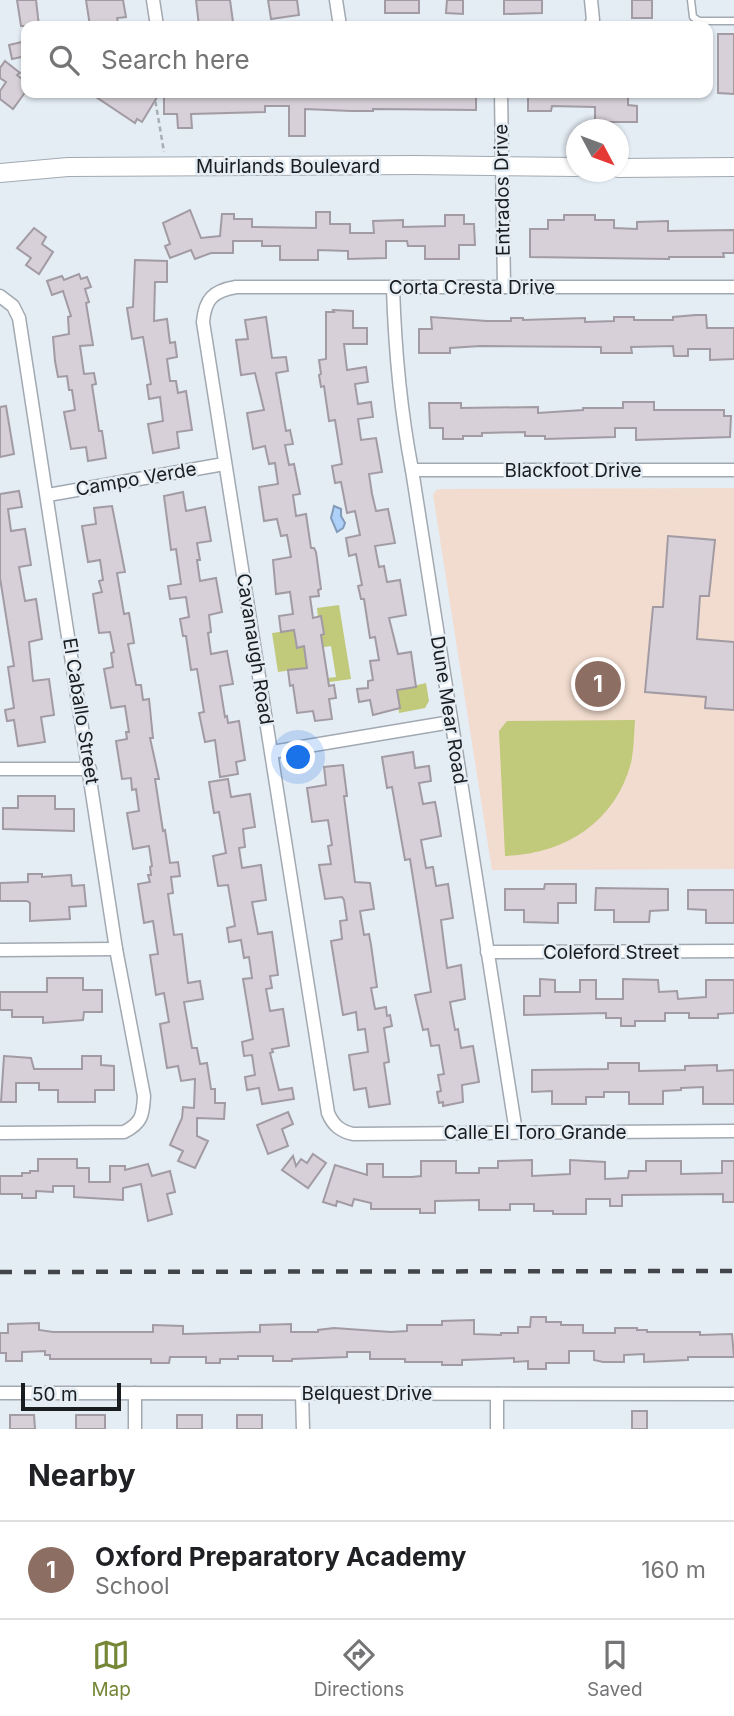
<!DOCTYPE html>
<style>
:root{--surface:#fff;--page:#f6f6f6;--text:#202124;--muted:#757577;--line:#e0e0e0;--accent:#758736}
body{margin:0;font-family:Inter,sans-serif;background:var(--page);color:var(--text)}
.compass{position:absolute;left:566px;top:119px;width:63px;height:63px;border-radius:50%;background:var(--surface);box-shadow:0 2px 5px #0004;rotate:131deg}
.scale{position:absolute;left:21px;bottom:18px;width:100px;box-sizing:border-box;padding-left:7px;border:4px solid #1a1d20;border-top:0;font-size:19px;line-height:24px;white-space:nowrap;color:#1a1d20;-webkit-text-stroke:5px #e4ecf4;paint-order:stroke}
.you{position:absolute;left:299px;top:758px;width:24px;height:24px;margin:-18px;border:5px solid #fff;border-radius:50%;background:#1a73e8;box-shadow:0 0 0 10px #1a73e833}
.badge{display:grid;place-items:center;width:46px;height:46px;border-radius:50%;background:var(--accent);color:#fff;font-size:23px;font-weight:700}
.pin{position:absolute;translate:-50% -50%;border:4px solid #fff;box-shadow:0 2px 7px #0006}
.list{margin:0;padding:0;list-style:none}
h2{display:flex;justify-content:space-between;align-items:center;height:91px;margin:0;padding:0 28px;font-size:30px}
h2 small{font-size:23px;font-weight:400;color:var(--muted)}
.list li{display:grid;grid-template-columns:46px 1fr auto;gap:21px;align-items:center;box-sizing:border-box;height:98px;padding:0 28px;border-top:2px solid var(--line)}
.list b{display:block;font-size:26px;white-space:nowrap}
.list p{margin:0;font-size:23px;white-space:nowrap;color:var(--muted)}
.list em{font-size:23px;font-style:normal;color:var(--muted)}
.icon{flex:none;width:38px;height:38px;fill:none;stroke:currentColor;stroke-width:2;stroke-linecap:round;stroke-linejoin:round}
.map{position:relative;flex:none;width:734px;height:1429px;overflow:hidden}
.search{position:absolute;background:var(--surface);box-shadow:0 2px 5px #0004;left:21px;right:21px;top:21px;height:77px;display:flex;align-items:center;gap:18px;box-sizing:border-box;padding:0 24px;border-radius:14px;color:var(--muted);font-size:26px}
.sheet{height:189px;background:var(--surface)}
nav{display:flex;justify-content:space-around;align-items:center;box-sizing:border-box;height:98px;border-top:2px solid var(--line);background:var(--surface);font-size:19px;color:var(--muted)}
nav a{display:grid;justify-items:center;gap:4px}
nav .on{color:var(--accent)}
.map>svg:first-child{display:block}
.education{fill:#f2dccf}
.green{fill:#c1c97b}
.water{fill:#aed1fa;stroke:#829bb9;stroke-width:2}
.building{fill:#d7d0d8;stroke:#a29ba3;stroke-width:2}
.lines{fill:none;stroke-linecap:round;stroke-linejoin:round}
.service-casing{stroke:#a2a9b1;stroke-width:9}
.minor-casing{stroke:#a2a9b1;stroke-width:15}
.secondary-casing{stroke:#a2a9b1;stroke-width:20}
.path{stroke:#a7aeb4;stroke-width:2.5;stroke-dasharray:5 3.5;stroke-linecap:butt}
.service{stroke:#fff;stroke-width:6}
.minor{stroke:#fff;stroke-width:12}
.secondary{stroke:#fff;stroke-width:18}
.rail{stroke:#42464a;stroke-width:4.5;stroke-dasharray:12 12;stroke-linecap:butt}
.labels{text-anchor:middle;dominant-baseline:central;stroke-width:5;stroke-linejoin:round;paint-order:stroke}
.street-label{font-size:19px;fill:#1a1d20;stroke:#e4ecf4}
</style>
<div class="map">
<svg width="734" height="1429" viewBox="0 0 734 1429">
<rect width="100%" height="100%" fill="#e4ecf4"/>
<polygon class="education" points="734,488 734,869 492,870 433,495 436,490 441,489"/>
<g class="green">
<polygon points="339,605 351,679 308,685 307,681 336,677 331,646 305,650 307,668 278,672 272,633 294,630 297,647 316,644 315,636 324,634 321,617 318,617 317,608"/>
<polygon points="426,683 429,701 425,708 399,713 397,690"/>
<path d="M635 720C634 734 634 749 631 763 615 823 564 854 505 856L499 731 507 721Z"/>
</g>
<polygon class="water" points="334,506 341,509 341,516 345,523 343,528 337,532 331,518"/>
<g class="building">
<polygon points="17,0 36,0 39,26 21,26"/>
<polygon points="86,0 123,0 126,17 117,18 119,26 90,26"/>
<polygon points="196,0 230,0 233,22 199,26"/>
<polygon points="268,0 297,0 299,15 271,19"/>
<rect x="385" y="0" width="34" height="13"/>
<polygon points="447,0 463,0 463,14 446,13"/>
<polygon points="504,0 542,0 542,13 504,14"/>
<rect x="632" y="0" width="20" height="18"/>
<polygon points="718,34 734,34 734,94 718,93"/>
<polygon points="26,41 26,56 12,59 9,45"/>
<polygon points="5,61 20,73 17,75 26,82 26,91 13,109 0,99 0,91 6,82 0,78 0,68"/>
<polygon points="90,93 143,93 159,94 142,122 137,119 135,123"/>
<polygon points="476,93 476,110 373,109 373,111 351,111 305,109 305,136 289,136 289,106 265,106 265,112 191,114 192,128 178,128 177,114 164,114 164,94"/>
<polygon points="528,93 628,95 628,105 637,106 637,122 595,122 595,107 552,106 551,111 528,111"/>
<polygon points="190,210 201,238 220,236 222,214 234,214 234,219 252,219 252,227 316,228 316,212 330,212 330,224 350,224 350,233 374,233 373,221 403,220 403,227 445,226 445,215 464,215 464,224 474,224 475,245 459,245 459,259 425,259 425,246 408,246 407,241 386,241 386,258 348,259 348,251 318,250 318,260 280,260 280,246 262,246 262,241 233,241 233,253 211,253 195,259 191,250 170,258 165,246 170,244 163,223"/>
<polygon points="564,215 595,215 595,220 614,220 614,228 637,229 637,222 668,221 668,231 734,230 734,253 723,253 724,257 669,257 669,259 530,257 530,229 548,229 548,220 564,220"/>
<polygon points="34,228 46,237 42,244 53,252 39,274 26,265 31,258 17,248"/>
<polygon points="135,260 167,261 167,282 155,282 154,321 167,319 170,343 175,342 177,357 167,359 170,381 176,381 178,393 186,391 192,430 177,432 179,448 153,453 148,424 163,421 160,397 149,399 147,385 151,384 143,337 132,339 127,308 133,307"/>
<polygon points="79,274 81,279 87,277 91,287 85,289 89,302 86,303 93,345 80,346 84,374 94,373 96,384 92,385 99,431 102,431 106,458 88,461 86,447 71,449 64,412 75,410 72,390 69,390 67,376 58,377 55,361 53,337 69,334 68,317 71,316 63,291 52,295 47,281 62,276 64,280"/>
<polygon points="333,310 353,311 353,328 367,328 367,344 344,344 347,370 366,367 368,382 355,384 358,404 371,402 373,417 358,419 361,440 376,438 382,472 369,474 372,494 376,511 388,509 395,543 375,546 379,567 384,566 387,582 400,580 406,615 389,618 398,654 411,652 416,687 397,690 400,708 373,715 370,700 359,702 357,689 368,688 368,681 373,680 370,661 379,660 375,637 370,638 364,599 361,599 358,586 362,585 356,554 349,556 346,538 360,535 355,511 347,513 341,482 335,483 332,466 342,464 335,420 329,421 324,386 321,387 319,375 321,374 319,360 326,359 326,312 334,312"/>
<polygon points="696,315 706,315 707,328 734,328 734,359 710,360 710,349 688,349 688,356 674,356 673,346 631,347 632,353 601,353 601,347 480,346 450,348 450,353 419,353 419,329 432,329 431,317 487,321 511,321 511,318 523,318 523,320 585,318 585,322 614,321 614,317 634,317 634,320 673,320 673,317"/>
<polygon points="266,317 272,358 286,357 288,371 276,373 286,431 290,430 293,444 285,445 289,465 294,464 300,494 293,495 296,516 306,514 311,548 314,548 316,552 321,589 318,590 319,596 310,597 313,618 321,616 324,634 321,635 329,686 334,685 336,698 329,699 332,719 315,721 313,711 297,713 293,685 290,686 288,670 307,668 304,646 297,648 294,630 281,632 279,616 293,614 290,592 276,594 273,560 291,557 287,535 281,536 277,519 264,521 259,487 278,484 275,463 269,464 265,446 253,449 247,413 264,410 255,373 241,375 236,340 248,339 245,320"/>
<polygon points="623,402 654,402 654,410 724,410 724,416 731,416 730,437 636,440 636,428 615,428 615,437 545,439 545,436 525,436 525,432 482,433 482,436 463,436 463,439 443,439 443,428 430,428 429,403 461,403 461,408 538,407 538,413 583,410 583,408 623,408"/>
<polygon points="6,406 14,454 0,457 0,407"/>
<polygon points="19,491 22,507 8,509 11,531 25,529 31,565 19,567 25,601 36,599 42,639 29,642 33,681 49,679 54,715 41,717 45,742 18,746 14,720 7,721 5,710 14,708 8,667 14,666 0,578 0,494"/>
<polygon points="183,492 186,511 205,507 211,541 197,543 200,560 197,560 200,581 216,578 222,612 209,615 211,632 208,633 211,654 227,651 233,684 220,686 225,717 227,716 228,723 239,721 245,760 236,762 238,774 220,777 215,740 205,742 199,713 204,712 197,669 191,670 186,636 183,636 180,619 189,617 186,597 170,599 168,586 181,584 176,549 171,550 164,496"/>
<polygon points="112,506 125,572 117,573 124,614 129,613 134,643 128,644 136,685 141,685 143,700 149,699 153,738 150,738 159,779 155,779 163,831 165,830 170,863 178,862 180,876 171,877 173,893 168,894 174,935 182,934 188,983 200,981 203,999 184,1002 192,1048 197,1048 200,1064 207,1063 211,1089 215,1089 215,1103 225,1103 224,1119 197,1118 197,1136 208,1141 195,1168 178,1161 183,1151 170,1145 182,1118 183,1107 194,1108 195,1079 181,1081 178,1066 167,1068 160,1024 169,1022 164,993 156,995 150,955 158,954 153,921 144,923 138,884 150,882 148,875 151,875 150,867 152,866 149,846 133,849 127,813 139,811 136,789 132,790 131,778 122,779 116,741 127,739 126,732 129,732 125,706 111,708 104,669 113,667 111,653 114,652 110,632 99,633 93,594 102,592 99,581 103,580 100,560 88,562 82,526 96,524 94,508"/>
<polygon points="668,536 715,540 709,596 700,596 697,639 734,642 734,710 705,708 706,697 645,692 653,607 663,607"/>
<polygon points="413,752 415,768 429,766 431,781 419,783 423,804 435,802 438,817 441,836 421,840 426,868 433,867 436,886 448,884 453,918 441,920 447,968 461,965 465,999 450,1002 455,1030 458,1029 461,1048 473,1046 479,1082 462,1085 463,1102 443,1106 443,1102 439,1103 437,1092 441,1091 438,1075 444,1074 439,1045 431,1046 428,1029 423,1030 415,995 431,992 410,859 405,860 392,787 387,788 382,757"/>
<polygon points="343,765 347,796 344,796 355,882 370,883 374,909 360,911 364,935 369,934 371,945 377,987 371,988 375,1009 386,1007 387,1016 390,1015 392,1026 384,1028 389,1062 384,1063 390,1104 369,1107 366,1088 354,1090 349,1055 368,1052 365,1029 358,1030 356,1012 343,1015 331,941 342,939 340,921 347,920 344,900 342,897 325,899 319,865 331,864 328,846 332,845 328,820 312,822 307,788 326,785 324,767"/>
<polygon points="228,779 231,797 250,794 255,827 243,829 245,847 239,848 242,868 261,865 266,900 252,902 258,934 272,932 278,975 270,976 272,988 266,989 270,1011 283,1009 289,1046 272,1049 273,1052 270,1053 279,1090 292,1088 294,1099 262,1104 259,1088 247,1090 245,1077 255,1075 252,1055 244,1056 242,1042 253,1039 243,979 252,978 249,957 244,958 241,940 229,942 227,928 235,926 228,885 218,886 213,856 226,853 219,812 214,813 209,782"/>
<polygon points="18,796 55,796 55,809 74,809 74,831 3,829 3,808 18,808"/>
<polygon points="28,874 42,874 42,877 71,875 72,886 84,885 86,906 69,907 70,919 30,921 30,903 27,901 0,901 0,883 28,882"/>
<polygon points="545,884 576,884 576,903 558,903 558,923 524,922 524,910 505,910 505,889 544,889"/>
<polygon points="596,888 668,889 668,910 650,911 649,922 614,922 614,910 595,910"/>
<polygon points="688,890 734,890 734,923 706,923 706,910 688,909"/>
<polygon points="47,978 83,978 83,990 102,990 102,1012 84,1012 83,1020 43,1023 43,1017 12,1017 12,1010 0,1010 0,992 47,992"/>
<polygon points="540,979 555,980 555,992 580,992 580,980 596,980 596,999 623,999 623,979 658,980 659,992 677,991 678,999 706,997 706,980 734,980 734,1013 718,1014 718,1018 689,1018 689,1013 665,1013 665,1021 635,1021 635,1026 621,1026 621,1018 606,1018 606,1013 524,1015 524,996 540,996"/>
<polygon points="4,1056 31,1058 34,1069 82,1069 82,1056 101,1056 101,1065 114,1066 114,1090 95,1090 95,1102 58,1102 58,1090 39,1090 39,1083 16,1083 16,1102 1,1102"/>
<polygon points="608,1063 639,1063 639,1071 685,1070 685,1066 717,1065 717,1071 734,1070 734,1104 703,1104 703,1087 681,1088 681,1090 663,1091 663,1104 629,1104 629,1092 604,1092 604,1097 586,1097 586,1104 552,1104 552,1091 532,1092 532,1070 608,1069"/>
<polygon points="288,1112 293,1124 282,1129 288,1146 268,1154 257,1125"/>
<polygon points="313,1154 326,1163 308,1188 282,1170 293,1156 296,1166 301,1159 307,1163"/>
<polygon points="38,1159 77,1159 77,1168 89,1168 89,1182 110,1182 110,1166 125,1166 125,1170 148,1164 152,1176 170,1171 175,1192 167,1194 172,1214 148,1221 141,1184 123,1188 123,1200 74,1197 74,1186 53,1186 53,1192 36,1191 36,1198 22,1198 22,1194 0,1194 0,1176 22,1176 22,1173 30,1173 30,1171 38,1171"/>
<polygon points="532,1160 532,1176 570,1174 570,1160 605,1162 605,1179 628,1178 629,1171 646,1171 646,1161 681,1161 681,1174 722,1173 722,1161 734,1161 734,1202 723,1202 723,1194 622,1195 622,1206 610,1206 610,1199 586,1199 586,1214 553,1214 553,1211 534,1211 534,1204 510,1204 510,1210 479,1210 479,1200 435,1201 435,1213 420,1213 420,1209 371,1209 371,1203 354,1199 352,1206 337,1201 336,1206 323,1202 335,1165 367,1175 367,1164 383,1164 383,1177 412,1177 421,1176 421,1161 456,1161 456,1173 479,1173 479,1168 498,1168 498,1161"/>
<polygon points="531,1317 546,1317 546,1322 561,1322 561,1325 583,1325 583,1333 615,1333 615,1328 637,1328 637,1330 647,1330 647,1332 700,1332 700,1335 732,1334 734,1357 688,1357 688,1360 644,1362 644,1354 624,1355 624,1362 603,1362 594,1360 594,1351 569,1351 569,1363 546,1363 546,1369 528,1369 528,1361 514,1362 514,1358 462,1360 462,1365 442,1365 442,1362 405,1362 405,1359 370,1359 370,1352 347,1352 347,1357 292,1359 292,1361 273,1361 273,1356 238,1356 238,1359 220,1359 220,1363 206,1363 206,1357 170,1357 169,1363 151,1363 151,1359 50,1359 50,1355 45,1355 45,1351 22,1352 22,1361 6,1361 6,1353 0,1353 0,1333 8,1333 8,1324 39,1323 39,1330 53,1332 153,1332 153,1325 183,1326 183,1334 260,1332 260,1325 291,1324 291,1332 318,1332 318,1330 334,1328 391,1332 407,1331 407,1325 442,1325 442,1321 474,1320 474,1334 501,1335 501,1333 518,1333 518,1327 530,1327"/>
<rect x="632" y="1411" width="15" height="18"/>
<polygon points="10,1415 34,1415 35,1429 10,1429"/>
<rect x="76" y="1415" width="29" height="14"/>
<rect x="177" y="1415" width="25" height="14"/>
<rect x="237" y="1415" width="25" height="14"/>
</g>
<g class="lines">
<g class="service-casing">
<polyline id="service" points="691,0 693,17 699,21 734,21"/>
</g>
<g class="minor-casing">
<g id="minor">
<polyline points="153,0 157,26"/>
<polyline points="336,0 340,26"/>
<polyline points="590,26 593,20 591,0"/>
<polyline points="501,93 504,287"/>
<path d="M734 287H236C213 291 205 299 203 322L328 1113C333 1125 340 1131 353 1134L734 1131"/>
<path d="M393 288C395 351 400 408 412 470L516 1132"/>
<path d="M0 296 13 306 19 318 116 949 144 1096C143 1115 142 1123 124 1132L0 1133"/>
<polyline points="412,470 734,470"/>
<polyline points="48,495 224,464"/>
<polyline points="272,752 451,722"/>
<polyline points="0,769 90,769"/>
<polyline points="0,950 116,949"/>
<polyline points="487,952 734,951"/>
<polyline points="0,1393 734,1394"/>
<polyline points="302,1393 303,1429"/>
<polyline points="135,1429 135,1393"/>
<polyline points="497,1429 497,1394"/>
</g>
</g>
<g class="secondary-casing">
<g id="secondary">
<polyline points="618,168 734,167"/>
<polyline points="0,173 68,167 415,165 576,167"/>
</g>
</g>
<polyline class="path" points="154,93 164,152"/>
<use href="#service" class="service"/>
<use href="#minor" class="minor"/>
<use href="#secondary" class="secondary"/>
<polyline class="rail" points="0,1272 734,1271"/>
</g>
<g class="labels">
<g class="street-label">
<text x="288" y="166">Muirlands Boulevard</text>
<text transform="translate(502 190) rotate(-91)">Entrados Drive</text>
<text x="472" y="287">Corta Cresta Drive</text>
<text x="573" y="470">Blackfoot Drive</text>
<text transform="translate(136 479) rotate(-10)">Campo Verde</text>
<text transform="translate(255 649) rotate(81)">Cavanaugh Road</text>
<text transform="translate(449 710) rotate(81)">Dune Mear Road</text>
<text transform="translate(81 711) rotate(81)">El Caballo Street</text>
<text x="611" y="952">Coleford Street</text>
<text x="535" y="1132">Calle El Toro Grande</text>
<text x="367" y="1393">Belquest Drive</text>
</g>
</g>
</svg>
<svg class="compass" viewBox="-18 -18 36 36"><path d="M0-13l5 13h-10z" fill="#e53935"/><path d="M0 13l5-13h-10z" fill="#757577"/></svg>
<div class="scale">50 m</div>
<div class="you"></div>
<div class="pin badge" style="left:598px;top:684px;background:#8d6e63">1</div>
<div class="search"><svg class="icon" aria-label="search" viewBox="0 0 24 24"><circle cx="10" cy="10" r="6"/><path d="M15 15l6 6"/></svg>Search here</div>
</div>
<section class="sheet">
<h2>Nearby<small></small></h2>
<ul class="list">
<li><span class="badge" style="background:#8d6e63">1</span><div><b>Oxford Preparatory Academy</b><p>School</p></div><em>160 m</em></li>
</ul>
</section>
<nav>
<a class="on"><svg class="icon" aria-label="map" viewBox="0 0 24 24"><path d="M3 6l6-2 6 2 6-2v14l-6 2-6-2-6 2zM9 4v14M15 6v14"/></svg>Map</a>
<a><svg class="icon" aria-label="directions" viewBox="0 0 24 24"><path d="M12 3l9 9-9 9-9-9zM9 14v-3h6M13 9l2 2-2 2"/></svg>Directions</a>
<a><svg class="icon" aria-label="saved" viewBox="0 0 24 24"><path d="M7 4h10v16l-5-4-5 4z"/></svg>Saved</a>
</nav>
